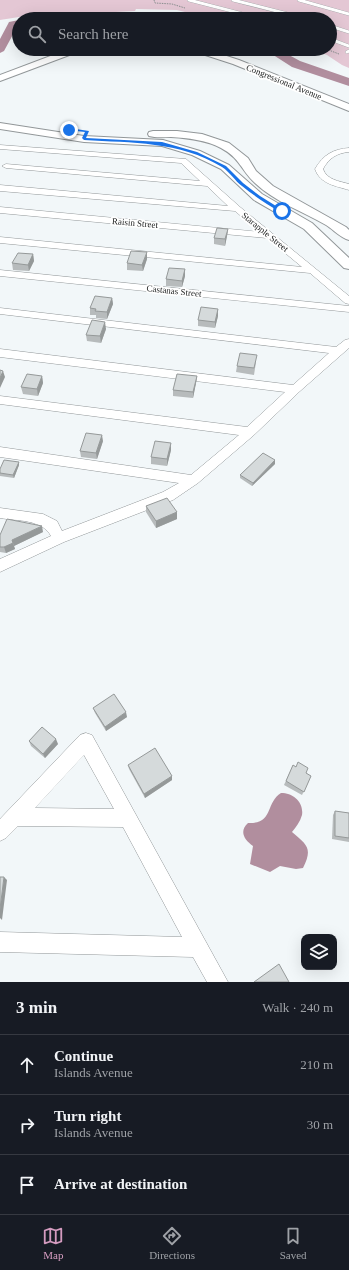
<!DOCTYPE html>
<meta charset="utf-8">
<style>
:root{--surface:#171b24;--page:#242831;--text:#f1f3f6;--muted:#9ea1a6;--line:#363941;--accent:#d49bbf}
body{margin:0;font-family:"Times New Roman",serif;background:var(--page);color:var(--text)}
.controls{position:absolute;right:12px;bottom:12px;display:grid;overflow:hidden;border-radius:8px;box-shadow:0 4px 16px #0002}
.controls button{width:36px;height:36px;display:grid;place-items:center;padding:0;border:0;border-bottom:1px solid var(--line);background:var(--surface);color:var(--text);font:20px sans-serif}
.stop{position:absolute;width:12px;height:12px;margin:-9px;border:3px solid #1a73e8;border-radius:50%;background:#fff}
.stop.end{background:#1a73e8;border-color:#fff;box-shadow:0 1px 4px #0008}
.list{margin:0;padding:0;list-style:none}
h2{display:flex;justify-content:space-between;align-items:center;height:52px;margin:0;padding:0 16px;font-size:17px}
h2 small{font-size:13px;font-weight:400;color:var(--muted)}
.list li{display:grid;grid-template-columns:26px 1fr auto;gap:12px;align-items:center;box-sizing:border-box;height:60px;padding:0 16px;border-top:1px solid var(--line)}
.list b{display:block;font-size:15px;white-space:nowrap}
.list p{margin:0;font-size:13px;white-space:nowrap;color:var(--muted)}
.list em{font-size:13px;font-style:normal;color:var(--muted)}
.icon{flex:none;width:22px;height:22px;fill:none;stroke:currentColor;stroke-width:2;stroke-linecap:round;stroke-linejoin:round}
.map{position:relative;flex:none;width:349px;height:982px;overflow:hidden}
.search{position:absolute;background:var(--surface);box-shadow:0 4px 16px #0002;left:12px;right:12px;top:12px;height:44px;display:flex;align-items:center;gap:10px;box-sizing:border-box;padding:0 14px;border-radius:22px;color:var(--muted);font-size:15px}
.sheet{height:232px;background:var(--surface)}
nav{display:flex;justify-content:space-around;align-items:center;box-sizing:border-box;height:56px;border-top:1px solid var(--line);background:var(--surface);font-size:11px;color:var(--muted)}
nav a{display:grid;justify-items:center;gap:2px}
nav .on{color:var(--accent)}
.map>svg:first-child{display:block}
.green{fill:#e4c7d4}
.water{fill:#b18e9e}
.lines{fill:none;stroke-linecap:round;stroke-linejoin:round}
.river{fill:#b18e9e;fill-rule:evenodd}
.lane-casing{stroke:#929799;stroke-width:3.5}
.street-casing{stroke:#929799;stroke-width:1}
.secondary-casing{stroke:#929799;stroke-width:2}
.path{stroke:#8b8f90;stroke-width:1;stroke-dasharray:1.5 1;stroke-linecap:butt}
.lane{stroke:#fff;stroke-width:3}
.street{fill:#fff;fill-rule:evenodd}
.secondary{fill:#fff;fill-rule:evenodd}
.wall{fill:#b7bbbc}
.shaded-wall{fill:#959999}
.building{fill:#d5dadb;stroke:#959999}
.route{fill:#1a73e8}
.labels{text-anchor:middle;dominant-baseline:central;stroke-width:3.5;stroke-linejoin:round;paint-order:stroke}
.far-street-label{font-size:9px;fill:#232525;stroke:#fff}
</style>
<div class="map">
<svg width="349" height="982" viewBox="0 0 349 982">
<rect width="100%" height="100%" fill="#f2f7f9"/>
<polygon class="green" points="0,0 349,0 349,68 342,65 327,55 310,49 330,49 330,19 213,19 177,10 136,9 135,11 19,17 0,20"/>
<path class="water" d="M281 793C293 793 304 802 302 815 300 822 296 827 292 832 307 845 313 848 303 868L296 869 280 866 270 872 250 864 253 846C244 840 239 831 248 823 274 824 265 803 281 793Z"/>
<g class="lines">
<g class="river">
<polygon points="134,14 165,16 170,19 111,19 116,16"/>
<polygon points="19,20 19,26 17,27 4,51 0,53 0,39 8,24 9,22"/>
<polygon points="264,49 278,49 300,61 349,78 349,86 292,67"/>
</g>
<g class="lane-casing">
<g id="lane">
<polyline points="189,0 263,19"/>
<polyline points="233,0 308,19"/>
<polyline points="299,0 349,14"/>
<polyline points="330,26 349,32"/>
<polyline points="330,39 349,46"/>
<polyline points="347,52 349,51"/>
</g>
</g>
<g class="street-casing">
<g id="street">
<polygon points="0,145 186,159 240,207 349,296 349,304 345,303 310,273 0,243 0,237 302,267 267,238 0,213 0,207 260,232 235,211 0,191 0,185 228,206 207,186 6,168 2,166 6,164 200,181 181,163 0,149"/>
<path d="M349 148V152C337 153 329 158 323 169 327 180 339 181 349 184V190C336 186 320 184 315 169 323 155 333 149 349 148Z"/>
<polygon points="0,270 349,306 349,312 0,276"/>
<path d="M0 308 336 347 345 340 349 339V348L299 392 254 435 198 483 173 500 64 542 0 572V559L51 536C42 519 17 521 0 518V508L43 514 57 521 62 531 163 492 179 483 0 457V447L191 475 239 435 0 404V396L247 427 285 392 0 357V349L293 385 329 353 0 314Z"/>
<path d="M86 733 92 735 228 982H207L193 957 0 952V932L182 937 123 827 18 826 6 838 0 841V819L80 735ZM84 755 114 809 35 808Z"/>
</g>
</g>
<g class="secondary-casing">
<g id="secondary">
<polygon points="69,49 81,49 80,51 0,81 0,75"/>
<polygon points="192,49 205,49 239,60 349,104 349,111 233,64 193,51"/>
<polygon points="0,123 84,136 163,140 200,151 229,165 262,194 312,223 349,258 349,269 344,268 304,229 254,200 221,169 192,155 162,146 84,142 0,129"/>
<path d="M153 131H177L202 134 229 143 248 158 256 171 273 186 346 227 349 230V240C341 238 334 230 326 225 302 211 275 202 255 183 241 170 240 158 221 148 206 140 188 138 171 137 164 137 156 138 149 136L148 134 149 132Z"/>
</g>
</g>
<g class="path">
<polyline points="154,0 155,3 172,4 185,8"/>
<polyline points="326,49 339,54"/>
</g>
<use href="#lane" class="lane"/>
<use href="#street" class="street"/>
<use href="#secondary" class="secondary"/>
</g>
<g class="wall">
<polygon points="228,229 227,236 225,246 214,244 214,238"/>
<polygon points="33,254 34,261 29,271 13,270 12,263"/>
<polygon points="147,259 143,271 127,270 127,263"/>
<polygon points="185,269 185,276 182,287 166,286 166,279"/>
<polygon points="112,298 113,304 107,319 96,318 96,315 90,315 90,308"/>
<polygon points="218,309 218,316 215,328 198,326 198,320"/>
<polygon points="106,329 101,343 87,341 86,335"/>
<polygon points="256,362 254,375 236,372 237,366"/>
<polygon points="42,376 43,383 38,396 23,394 21,387"/>
<polygon points="197,376 196,383 193,398 173,396 173,390"/>
<polygon points="103,441 97,459 81,457 80,451"/>
<polygon points="171,450 167,466 151,464 151,457"/>
<polygon points="19,462 19,465 14,478 0,476 0,469"/>
<polygon points="275,464 252,486 240,478 240,475"/>
<polygon points="146,506 177,512 177,519 156,528 146,512"/>
<polygon points="43,532 14,546 15,549 6,553 0,552 0,535"/>
<polygon points="93,708 127,717 106,731 95,713"/>
<polygon points="29,741 58,744 45,758 31,746"/>
<polygon points="128,765 172,776 172,780 145,798 129,769"/>
<polygon points="293,765 311,776 302,795 284,785"/>
<polygon points="335,811 349,813 349,842 332,839 333,815"/>
</g>
<g class="shaded-wall">
<polygon points="228,229 227,236 225,246 225,239"/>
<polygon points="147,252 147,259 143,271 142,265"/>
<polygon points="33,254 34,261 29,271 28,265"/>
<polygon points="185,269 185,276 182,287 182,281"/>
<polygon points="112,298 113,304 107,319 107,312"/>
<polygon points="218,309 218,316 215,328 215,322"/>
<polygon points="105,322 106,329 101,343 100,336"/>
<polygon points="3,371 5,377 0,388 0,378"/>
<polygon points="42,376 43,383 38,396 37,389"/>
<polygon points="197,376 196,383 193,398 193,392"/>
<polygon points="102,435 103,441 97,459 96,453"/>
<polygon points="171,443 171,450 167,466 167,459"/>
<polygon points="275,460 275,464 252,486 253,483"/>
<polygon points="19,462 19,465 14,478 13,475"/>
<polygon points="177,512 177,519 156,528 156,521"/>
<polygon points="42,526 43,532 14,546 12,540"/>
<polygon points="13,543 15,549 6,553 4,547"/>
<polygon points="126,712 127,717 106,731 105,727"/>
<polygon points="56,739 58,744 45,758 43,754"/>
<polygon points="172,776 172,780 145,798 144,794"/>
<polygon points="4,877 7,880 2,920 0,918 0,909"/>
</g>
<g class="building">
<polygon points="217,228 228,229 225,239 214,238"/>
<polygon points="131,251 147,252 142,265 127,263"/>
<polygon points="18,253 33,254 28,265 12,263"/>
<polygon points="169,268 185,269 182,281 166,279"/>
<polygon points="95,296 112,298 107,312 95,311 96,309 90,308"/>
<polygon points="201,307 218,309 215,322 198,320"/>
<polygon points="92,320 105,322 100,336 86,335"/>
<polygon points="240,353 257,355 254,368 237,366"/>
<polygon points="0,370 3,371 0,378"/>
<polygon points="27,374 42,376 37,389 21,387"/>
<polygon points="177,374 197,376 193,392 173,390"/>
<polygon points="86,433 102,435 96,453 80,451"/>
<polygon points="155,441 171,443 167,459 151,457"/>
<polygon points="263,453 275,460 253,483 240,475"/>
<polygon points="4,460 19,462 13,475 0,473 0,469"/>
<polygon points="167,498 177,512 156,521 146,506"/>
<polygon points="7,519 42,526 12,540 13,543 4,547 0,547 0,535"/>
<polygon points="114,694 126,712 105,727 93,708"/>
<polygon points="42,727 56,739 43,754 29,741"/>
<polygon points="155,748 172,776 144,794 128,765"/>
<polygon points="298,762 308,768 306,773 311,776 304,792 286,781 293,765 296,767"/>
<polygon points="335,811 349,813 349,838 335,836"/>
<polygon points="0,877 4,877 0,909"/>
<polygon points="279,964 289,982 254,982"/>
</g>
<path class="route" d="M69 128 89 131 86 138 162 142 197 152 226 166 243 183 260 196 284 211 280 212C267 204 254 196 242 186 235 181 230 172 222 167 179 141 132 143 84 140L82 138 85 132 68 130Z"/>
<g class="labels">
<g class="far-street-label">
<text transform="translate(284 82) rotate(22)">Congressional Avenue</text>
<text transform="translate(135 223) rotate(5)">Raisin Street</text>
<text transform="translate(265 232) rotate(39)">Starapple Street</text>
<text transform="translate(174 291) rotate(6)">Castanas Street</text>
</g>
</g>
</svg>
<div class="controls">
<button><svg class="icon" aria-label="layers" viewBox="0 0 24 24"><path d="M12 4l9 5-9 5-9-5zM3 14l9 5 9-5"/></svg></button>
</div>
<div class="stop" style="left:282px;top:211px"></div>
<div class="stop end" style="left:69px;top:130px"></div>
<div class="search"><svg class="icon" aria-label="search" viewBox="0 0 24 24"><circle cx="10" cy="10" r="6"/><path d="M15 15l6 6"/></svg>Search here</div>
</div>
<section class="sheet">
<h2>3 min<small>Walk · 240 m</small></h2>
<ul class="list">
<li><svg class="icon" aria-label="ahead" viewBox="0 0 24 24"><path d="M12 20V5M6 11l6-6 6 6"/></svg><div><b>Continue</b><p>Islands Avenue</p></div><em>210 m</em></li>
<li><svg class="icon" aria-label="right" viewBox="0 0 24 24"><path d="M7 20v-9h11M14 6l5 5-5 5"/></svg><div><b>Turn right</b><p>Islands Avenue</p></div><em>30 m</em></li>
<li><svg class="icon" aria-label="arrive" viewBox="0 0 24 24"><path d="M6 21V4h12l-3 4 3 4H6"/></svg><div><b>Arrive at destination</b></div></li>
</ul>
</section>
<nav>
<a class="on"><svg class="icon" aria-label="map" viewBox="0 0 24 24"><path d="M3 6l6-2 6 2 6-2v14l-6 2-6-2-6 2zM9 4v14M15 6v14"/></svg>Map</a>
<a><svg class="icon" aria-label="directions" viewBox="0 0 24 24"><path d="M12 3l9 9-9 9-9-9zM9 14v-3h6M13 9l2 2-2 2"/></svg>Directions</a>
<a><svg class="icon" aria-label="saved" viewBox="0 0 24 24"><path d="M7 4h10v16l-5-4-5 4z"/></svg>Saved</a>
</nav>
